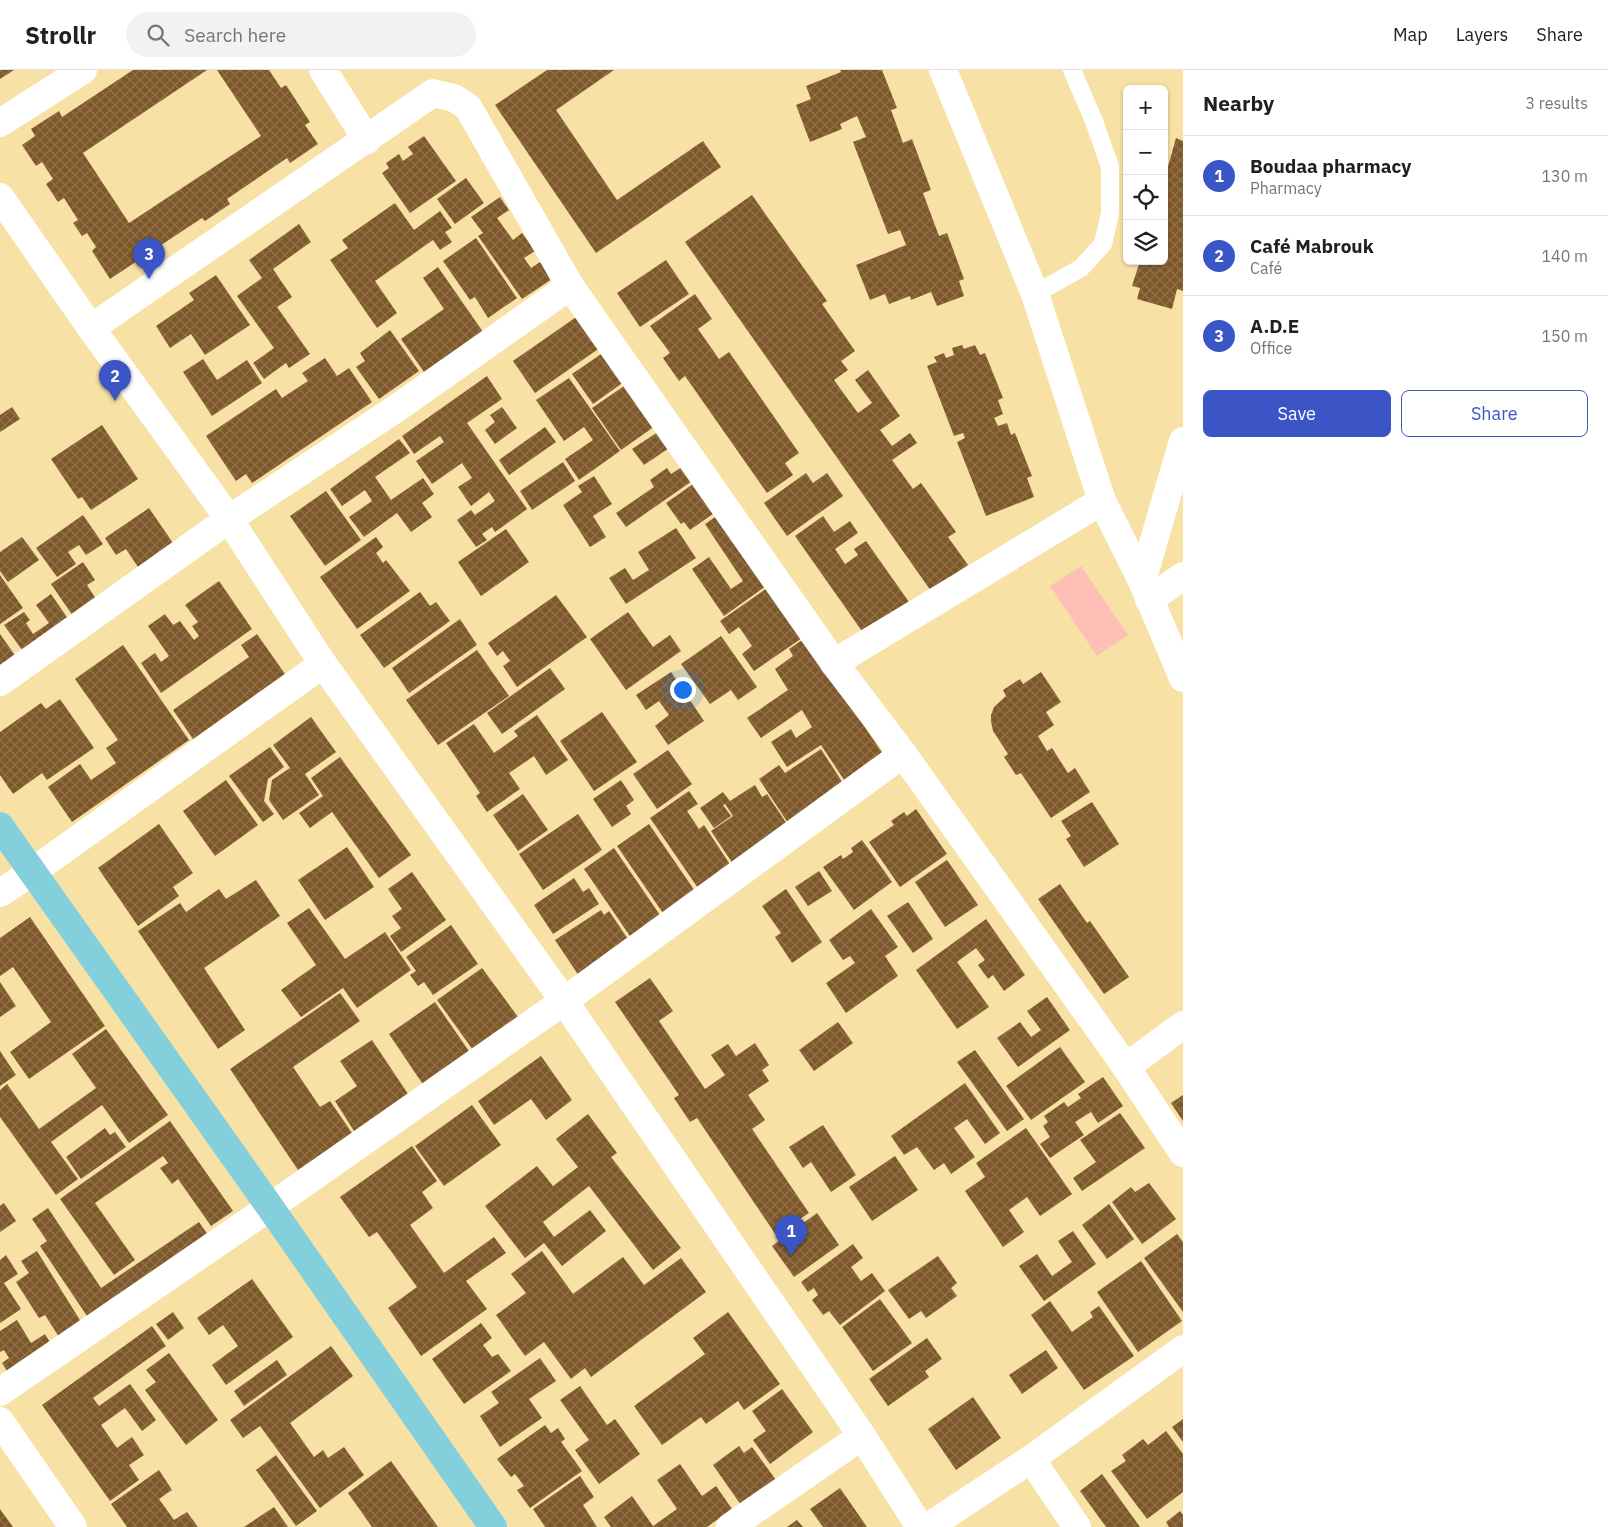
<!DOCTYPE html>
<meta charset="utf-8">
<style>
:root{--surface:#fff;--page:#f2f2f2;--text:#202124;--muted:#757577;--line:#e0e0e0;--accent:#3b55c7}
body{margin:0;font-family:"IBM Plex Sans",sans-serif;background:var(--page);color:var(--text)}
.controls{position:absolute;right:15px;top:15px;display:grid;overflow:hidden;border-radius:8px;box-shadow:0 1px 4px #0004}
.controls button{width:45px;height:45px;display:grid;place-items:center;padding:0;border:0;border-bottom:1px solid var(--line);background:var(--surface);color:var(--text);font:25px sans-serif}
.you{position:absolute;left:682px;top:619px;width:18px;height:18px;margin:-12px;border:4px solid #fff;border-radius:50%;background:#1a73e8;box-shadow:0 0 0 8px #1a73e833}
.badge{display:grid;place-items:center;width:32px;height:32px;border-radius:50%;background:var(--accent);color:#fff;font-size:16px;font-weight:700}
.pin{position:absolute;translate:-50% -41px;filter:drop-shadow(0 1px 2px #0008)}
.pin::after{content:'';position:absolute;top:26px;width:18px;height:15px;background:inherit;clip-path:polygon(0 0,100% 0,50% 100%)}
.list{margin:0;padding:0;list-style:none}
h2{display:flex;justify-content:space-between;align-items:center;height:65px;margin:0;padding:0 20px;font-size:21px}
h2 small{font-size:16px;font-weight:400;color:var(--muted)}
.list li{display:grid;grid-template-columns:32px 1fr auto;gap:15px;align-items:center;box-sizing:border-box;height:80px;padding:0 20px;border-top:1px solid var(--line)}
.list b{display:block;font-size:19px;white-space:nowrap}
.list p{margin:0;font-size:16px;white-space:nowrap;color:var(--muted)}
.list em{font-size:16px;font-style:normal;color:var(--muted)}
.actions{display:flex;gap:10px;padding:15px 20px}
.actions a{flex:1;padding:11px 0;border:1px solid var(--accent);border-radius:8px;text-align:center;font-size:18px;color:var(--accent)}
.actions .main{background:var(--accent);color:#fff}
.icon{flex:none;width:28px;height:28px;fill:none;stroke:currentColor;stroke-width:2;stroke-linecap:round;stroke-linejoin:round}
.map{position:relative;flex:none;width:1183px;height:1457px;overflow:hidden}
header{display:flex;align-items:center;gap:30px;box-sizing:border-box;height:70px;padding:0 25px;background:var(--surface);border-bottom:1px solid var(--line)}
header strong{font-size:24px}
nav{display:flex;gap:28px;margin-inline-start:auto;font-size:18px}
.search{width:350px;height:45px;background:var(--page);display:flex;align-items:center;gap:12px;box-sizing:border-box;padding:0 18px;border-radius:28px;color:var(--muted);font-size:19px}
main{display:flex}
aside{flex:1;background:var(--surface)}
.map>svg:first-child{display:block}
.park{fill:#fec0b6}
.building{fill:url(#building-cross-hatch)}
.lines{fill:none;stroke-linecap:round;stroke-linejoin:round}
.service{stroke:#fff;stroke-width:18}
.minor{stroke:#fff;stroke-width:28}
.primary{stroke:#83d0dc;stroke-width:28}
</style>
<header>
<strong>Strollr</strong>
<div class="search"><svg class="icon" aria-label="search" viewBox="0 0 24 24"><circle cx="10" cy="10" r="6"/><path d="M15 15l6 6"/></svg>Search here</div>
<nav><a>Map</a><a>Layers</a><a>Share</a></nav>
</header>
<main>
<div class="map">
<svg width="1183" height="1457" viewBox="0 0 1183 1457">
<defs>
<pattern id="building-cross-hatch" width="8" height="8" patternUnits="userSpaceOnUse" patternTransform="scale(1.25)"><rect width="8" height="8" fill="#7f5829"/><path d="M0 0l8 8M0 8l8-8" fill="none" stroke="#8f714c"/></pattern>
</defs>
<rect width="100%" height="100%" fill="#f8e1a4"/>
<polygon class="park" points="1081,496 1128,565 1097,586 1050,516"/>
<g class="building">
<polygon points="0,0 14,0 0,9"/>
<polygon points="133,0 207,0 83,83 129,153 261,66 217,0 269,0 281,18 286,15 310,52 305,55 318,74 290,93 287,88 227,129 230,134 205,151 202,148 110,209 92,181 96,177 87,163 82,166 73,153 78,150 64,128 58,132 46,114 53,109 42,92 36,96 22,75 35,66 31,59 59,41 62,47"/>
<polygon points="547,0 614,0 556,40 617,130 703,71 721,97 596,183 495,35"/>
<polygon points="840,0 882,0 897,38 891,40 903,73 912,69 931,120 923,123 939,166 947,163 964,209 959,211 964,226 937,236 931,222 911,230 910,226 889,234 885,224 870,230 856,195 906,175 900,160 888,164 853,72 866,67 857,46 840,54 842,59 810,72 796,35 811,29 806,16 841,2"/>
<polygon points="424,66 456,111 410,143 382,103 389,98 386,93 399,84 403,91 413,84 408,77"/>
<polygon points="1176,68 1183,71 1183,221 1177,219 1172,239 1137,229 1140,218 1132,216 1140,191 1164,191 1164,111"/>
<polygon points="466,108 484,133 455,154 437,129"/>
<polygon points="752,125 827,231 822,234 855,281 841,291 848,300 834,310 858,343 872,333 855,310 868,300 900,346 880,360 892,376 910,363 917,373 892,390 913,419 921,413 956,462 948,467 968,495 931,521 685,172"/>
<polygon points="500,127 509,140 497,148 513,170 522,163 535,181 524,188 531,198 540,192 552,209 522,229 478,166 483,163 471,147"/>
<polygon points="395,133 414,160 440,141 452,158 445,162 452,172 440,180 433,170 375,211 397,243 377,258 330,190 348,178 342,170"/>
<polygon points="299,154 311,172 273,199 292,227 277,237 310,284 289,298 286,293 264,309 253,293 274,278 237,226 262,208 249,190"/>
<polygon points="476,168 517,228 488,248 475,227 470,230 443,191"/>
<polygon points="666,190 689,224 640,257 617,223"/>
<polygon points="438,197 483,262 424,302 401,269 444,239 423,208"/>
<polygon points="216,205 250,255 205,285 191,264 170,278 156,256 194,230 189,223"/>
<polygon points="695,224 712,249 698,259 719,289 729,282 799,383 785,393 793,405 767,423 685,306 679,311 663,288 670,283 650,256"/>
<polygon points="582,243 604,275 535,323 513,291"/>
<polygon points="390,260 419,301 379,329 356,297 365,291 360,283"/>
<polygon points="962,275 964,279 975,275 980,285 985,283 1003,328 998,330 1003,344 994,348 998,356 1007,353 1011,365 1015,363 1032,406 1027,408 1034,427 986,446 957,372 965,368 963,363 954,366 927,296 937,292 934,287 944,283 946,288 954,285 952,278"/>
<polygon points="607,280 628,309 593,334 572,304"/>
<polygon points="325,288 337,306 349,298 372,332 252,413 246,404 236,411 206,366 276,319 282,328 308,311 302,303"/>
<polygon points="203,289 217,310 247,290 262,313 212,346 183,302"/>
<polygon points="487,306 502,329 467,353 527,439 495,462 492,457 482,464 487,470 476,477 457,450 471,440 475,445 495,431 489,422 471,436 458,417 472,408 462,393 432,414 416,391 444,372 440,366 414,384 402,366"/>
<polygon points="569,308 620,381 579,410 565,389 593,370 584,357 564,371 536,330"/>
<polygon points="630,312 658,354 621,380 592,338"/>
<polygon points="12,337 20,349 0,362 0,345"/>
<polygon points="502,337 517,358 495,374 485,360 495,352 490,345"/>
<polygon points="102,355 138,409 91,440 82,427 78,429 51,389"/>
<polygon points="545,357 556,372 509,405 499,390"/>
<polygon points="661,360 672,376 644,395 632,379"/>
<polygon points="399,369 410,383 375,407 391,430 423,408 434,424 422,433 432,447 411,462 397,443 364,467 349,447 372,431 365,420 342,436 330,419"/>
<polygon points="563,392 575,411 532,440 520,421"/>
<polygon points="685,395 695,409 626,457 616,443 654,417 650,410 667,398 671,404"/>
<polygon points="806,403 813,413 827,403 843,426 787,466 764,433"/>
<polygon points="594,406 612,434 593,446 606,467 590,477 563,435 582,422 578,416"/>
<polygon points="696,412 717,441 690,460 684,452 681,454 666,433"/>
<polygon points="326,421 361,470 325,496 290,446"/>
<polygon points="149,438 175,476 140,500 126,479 116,485 105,468"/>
<polygon points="721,443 769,514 724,546 692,499 709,487 731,519 743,511 705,454"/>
<polygon points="83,445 103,474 86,485 79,475 68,482 76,494 57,507 36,478"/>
<polygon points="823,446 834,462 850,451 858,463 835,479 845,494 858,485 854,479 866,471 909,532 864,564 795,466"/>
<polygon points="676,458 696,488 626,534 609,508 625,498 633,510 649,500 638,482"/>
<polygon points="506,459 529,492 481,526 458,492"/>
<polygon points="22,467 39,490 8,512 0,501 0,482"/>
<polygon points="376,467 383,477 376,483 383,493 386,490 410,521 357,559 320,507"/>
<polygon points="83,492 95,510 87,515 98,532 77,552 51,514"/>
<polygon points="0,505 23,538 0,554"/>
<polygon points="219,511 252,559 161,623 141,593 155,583 161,592 169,586 148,556 165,544 173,555 180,551 194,570 199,566 192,556 198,552 185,535"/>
<polygon points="770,516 805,566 754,601 742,584 752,576 739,557 729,564 720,551"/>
<polygon points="420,522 430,536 436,532 450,551 384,598 360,565"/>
<polygon points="51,524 71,553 25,584 4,555 24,542 30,550 26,553 33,564 49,553 36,535"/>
<polygon points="556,525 587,567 517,617 503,596 510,591 503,581 497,586 488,573"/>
<polygon points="628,542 653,577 670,565 681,581 626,620 590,569"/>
<polygon points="460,549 477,575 409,623 392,598"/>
<polygon points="0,564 19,591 0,604"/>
<polygon points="257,564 285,604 193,669 173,640 249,587 241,575"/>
<polygon points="721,566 757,617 738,630 731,620 710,634 681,594"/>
<polygon points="805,568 889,693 850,719 821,675 787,697 771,672 791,659 796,668 812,657 802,640 761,668 747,648 788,620 775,599 793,586 789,579"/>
<polygon points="123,575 189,670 72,752 48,717 80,694 91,710 116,693 106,678 118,670 75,609"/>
<polygon points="477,580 509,626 438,675 406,630"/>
<polygon points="550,598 565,619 502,664 487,643"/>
<polygon points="671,602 704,651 668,675 655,656 669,645 659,631 646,640 636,625"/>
<polygon points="1041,602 1061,632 1046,642 1054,655 1038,666 1047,681 1052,678 1068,703 1075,698 1090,722 1051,748 1021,703 1016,705 1004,687 1008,684 993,661 991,651 991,645 994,637 1006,626 1003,620 1020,609 1023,614"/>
<polygon points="60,629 94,678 47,710 42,703 13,724 0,705 0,662 41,633 46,639"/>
<polygon points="602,642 637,692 594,721 560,671"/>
<polygon points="537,645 568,690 546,705 534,686 509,703 520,719 487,742 476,726 480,723 446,673 474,654 494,683 518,666 514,661"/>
<polygon points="311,647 336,682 305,704 319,725 283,750 269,730 272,710 290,698 273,675"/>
<polygon points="270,677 284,697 268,709 264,731 274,744 263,752 229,706"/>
<polygon points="821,679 848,721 792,759 759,709 779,695 785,703"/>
<polygon points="668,680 692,714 657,739 633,704"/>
<polygon points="340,687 411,785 379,808 332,742 310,758 299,743 323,726 311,708"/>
<polygon points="226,710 258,755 215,786 183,741"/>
<polygon points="621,710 634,730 626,736 631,744 612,757 593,729"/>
<polygon points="755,715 762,727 767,724 791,760 735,797 711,761 733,746 725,734 723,735 731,746 714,758 700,738 723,722 730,731"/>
<polygon points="689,721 698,734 687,741 699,759 704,755 733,799 700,821 650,748"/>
<polygon points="523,724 548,760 518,781 493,745"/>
<polygon points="1092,732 1119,774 1084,797 1066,769 1071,766 1061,751"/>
<polygon points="916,739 947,784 900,817 869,772 894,755 891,751 904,742 907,746"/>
<polygon points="578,744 602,780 543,820 519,784"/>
<polygon points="159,754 193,803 173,817 179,826 138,856 98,798"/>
<polygon points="649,754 697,824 665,846 617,776"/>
<polygon points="862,770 892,812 854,840 823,797 841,785 843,789 853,782 851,778"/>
<polygon points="347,777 374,817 325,850 298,810"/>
<polygon points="614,778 662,848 632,869 584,799"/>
<polygon points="947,790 978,835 945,857 915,812"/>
<polygon points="819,801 832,821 808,836 795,817"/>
<polygon points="412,802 446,850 401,882 390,866 401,858 392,846 402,839 388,819"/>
<polygon points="574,808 583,822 589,818 599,834 553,864 534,835"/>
<polygon points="256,810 280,846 204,898 245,960 218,979 138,861 180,833 186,842 219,819 226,829"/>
<polygon points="1060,814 1087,853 1090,851 1129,907 1104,924 1038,829"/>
<polygon points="786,819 822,872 792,893 775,867 781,863 762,836"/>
<polygon points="908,832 933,869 913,883 887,846"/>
<polygon points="309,838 345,889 385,862 411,900 357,938 343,918 301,947 281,920 316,895 287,853"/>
<polygon points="871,839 898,877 885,886 898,906 846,943 826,913 855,893 850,886 843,890 829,870"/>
<polygon points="601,840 604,845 609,841 630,872 579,906 555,870"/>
<polygon points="30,847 105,956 29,1009 10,982 51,952 13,897 0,906 0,868"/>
<polygon points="986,849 1025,905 1004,921 993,905 988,909 978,895 985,890 976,878 957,892 989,937 957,959 916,900"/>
<polygon points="451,855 478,894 433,925 424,912 418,916 410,905 416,901 406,887"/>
<polygon points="482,898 518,947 473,980 437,930"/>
<polygon points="650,908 673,941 659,951 705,1019 725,1005 711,985 728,974 736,986 755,973 769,995 762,1000 769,1011 748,1025 765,1050 752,1059 809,1143 776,1165 697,1048 690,1052 674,1028 679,1025 615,932"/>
<polygon points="0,912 16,936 0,947"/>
<polygon points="340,923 360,951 293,997 320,1037 330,1031 352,1063 298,1100 230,999"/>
<polygon points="1047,927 1070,960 1018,997 997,968 1020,952 1031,967 1041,960 1027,941"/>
<polygon points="435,932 471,984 424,1016 389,964"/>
<polygon points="838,952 853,973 814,1001 799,980"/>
<polygon points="106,959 168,1045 129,1073 102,1035 51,1072 78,1109 56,1125 0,1047 0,1020 7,1014 39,1059 96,1018 72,984"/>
<polygon points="372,970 408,1024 354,1061 335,1031 357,1016 340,991"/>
<polygon points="1060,977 1085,1012 1031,1050 1006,1016"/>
<polygon points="975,980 1024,1049 1007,1061 957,992"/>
<polygon points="0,981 16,1005 0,1016"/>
<polygon points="541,986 572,1030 546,1050 531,1029 494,1055 478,1031"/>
<polygon points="1103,1007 1123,1036 1098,1053 1091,1042 1075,1052 1084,1065 1050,1088 1040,1074 1050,1067 1043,1056 1048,1052 1044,1046 1064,1032 1068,1037 1081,1028 1078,1024"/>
<polygon points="965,1013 1000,1063 985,1074 967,1049 954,1058 975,1087 951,1104 944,1093 934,1100 917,1077 904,1085 891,1066"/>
<polygon points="1183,1025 1183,1051 1171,1033"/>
<polygon points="472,1035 501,1075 444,1116 415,1076"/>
<polygon points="1120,1043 1145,1078 1082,1121 1073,1108 1096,1092 1080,1070"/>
<polygon points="588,1044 617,1083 611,1087 681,1178 653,1200 589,1116 543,1152 554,1167 590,1140 606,1161 562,1196 544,1173 525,1188 485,1136 537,1096 553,1116 578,1097 556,1069"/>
<polygon points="170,1051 233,1141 211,1156 178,1109 172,1114 160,1098 168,1093 163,1086 95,1133 135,1190 114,1205 60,1129"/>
<polygon points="823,1055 856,1105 831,1122 811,1092 803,1098 789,1077"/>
<polygon points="105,1058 110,1065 115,1062 126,1077 81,1109 66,1087"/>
<polygon points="1026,1058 1072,1124 1040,1146 1027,1127 1009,1140 1024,1162 1003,1177 965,1121 985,1107 976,1093"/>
<polygon points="412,1076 437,1111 422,1122 433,1138 410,1155 444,1203 494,1167 506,1183 466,1211 487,1239 421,1286 388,1238 417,1217 377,1162 369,1167 340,1127"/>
<polygon points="895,1086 918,1120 872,1151 849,1117"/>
<polygon points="1149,1113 1176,1149 1142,1174 1112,1132 1131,1117 1135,1122"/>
<polygon points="4,1133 16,1151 0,1162 0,1136"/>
<polygon points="1109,1134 1134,1169 1107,1189 1082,1155"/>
<polygon points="48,1138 101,1218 199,1152 210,1168 89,1249 40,1176 47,1171 32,1149"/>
<polygon points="817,1143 839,1175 794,1207 772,1176"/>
<polygon points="1073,1161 1096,1194 1044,1231 1019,1196 1037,1184 1052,1206 1072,1192 1058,1171"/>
<polygon points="1177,1164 1183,1172 1183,1242 1144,1188"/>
<polygon points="853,1174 863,1188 851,1197 861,1211 872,1203 885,1221 840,1255 829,1241 823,1245 812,1230 818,1225 814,1218 808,1222 801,1212"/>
<polygon points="37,1181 83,1255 61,1270 45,1245 39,1248 16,1212 29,1203 21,1191"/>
<polygon points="542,1181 573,1224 623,1187 644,1215 681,1188 706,1222 591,1307 585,1298 571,1309 544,1272 525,1286 496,1245 526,1223 511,1204"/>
<polygon points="6,1185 18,1204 4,1213 21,1239 0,1253 0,1190"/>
<polygon points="938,1186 957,1213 951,1218 957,1226 926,1248 921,1241 909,1249 888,1220"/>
<polygon points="1141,1191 1182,1251 1138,1282 1097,1222"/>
<polygon points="252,1209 293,1267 226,1315 212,1295 238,1276 223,1255 209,1265 197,1248"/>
<polygon points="880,1229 912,1273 873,1301 842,1257"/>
<polygon points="1050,1231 1072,1262 1093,1247 1090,1242 1099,1236 1134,1286 1084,1320 1031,1245"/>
<polygon points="173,1242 184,1258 168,1270 156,1254"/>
<polygon points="728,1242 780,1314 744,1340 738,1331 706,1354 701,1347 662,1375 634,1336 705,1284 693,1268"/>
<polygon points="17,1250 31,1273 45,1264 53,1277 9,1304 2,1293 9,1288 4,1280 0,1282 0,1261"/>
<polygon points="481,1253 492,1268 483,1275 492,1287 498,1284 511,1301 464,1334 432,1289"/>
<polygon points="152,1256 166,1276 93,1328 99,1336 130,1314 156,1350 142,1361 125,1338 101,1355 117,1378 132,1367 144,1385 129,1395 139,1410 110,1431 42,1335"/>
<polygon points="927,1268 942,1289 925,1301 929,1307 888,1336 869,1309"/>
<polygon points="331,1276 353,1306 290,1353 314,1387 323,1380 328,1388 344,1377 364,1405 320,1438 260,1356 243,1368 230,1350"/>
<polygon points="1046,1280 1058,1298 1022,1324 1009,1305"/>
<polygon points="169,1283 218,1350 186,1375 145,1320 156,1312 146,1300"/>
<polygon points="540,1288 556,1311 529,1329 542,1348 500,1377 480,1346 499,1333 491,1322"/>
<polygon points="277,1290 287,1305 244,1336 234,1321"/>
<polygon points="580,1316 607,1355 615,1349 640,1384 599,1414 575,1380 589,1370 560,1330"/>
<polygon points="782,1319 813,1362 770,1394 753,1370 766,1361 752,1341"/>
<polygon points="973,1327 1001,1368 956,1400 928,1359"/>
<polygon points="1183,1349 1183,1372 1172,1357"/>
<polygon points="545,1355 551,1363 558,1358 565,1369 561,1372 582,1401 530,1438 517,1420 524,1416 515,1404 511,1407 497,1389"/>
<polygon points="1166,1361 1183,1384 1183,1422 1147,1449 1111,1401 1126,1391 1122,1385 1143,1369 1148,1375"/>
<polygon points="739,1376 744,1383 752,1377 776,1410 741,1435 713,1395"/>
<polygon points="276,1385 317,1441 296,1456 256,1400"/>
<polygon points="391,1391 438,1457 372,1457 348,1423"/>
<polygon points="680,1394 702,1426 716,1416 732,1439 707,1457 611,1457 604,1447 632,1426 653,1456 677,1439 657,1410"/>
<polygon points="159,1400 172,1420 159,1429 174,1450 187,1442 198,1457 127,1457 111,1434"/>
<polygon points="1102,1404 1140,1457 1106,1457 1080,1421"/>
<polygon points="580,1406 594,1427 583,1435 597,1457 545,1457 533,1439"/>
<polygon points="840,1418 867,1457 823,1457 810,1439"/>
<polygon points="274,1437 288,1457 244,1457"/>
<polygon points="0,1439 13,1457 0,1457"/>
<polygon points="1180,1441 1183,1445 1183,1457 1169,1457 1166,1452"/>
<polygon points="797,1450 803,1457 787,1457"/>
</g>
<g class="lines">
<polyline class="service" points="1035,224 1081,198 1103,174 1110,143 1110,97 1094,51 1072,0"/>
<g class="minor">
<polyline points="323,0 367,70"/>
<polyline points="943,0 1035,224 1102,431 1142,511 1183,608"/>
<polyline points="0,53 83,0"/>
<polyline points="0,127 91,258 229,449 323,594 564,931 862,1366 920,1457"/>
<polyline points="91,258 433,23 454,28 468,37 570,216 834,593 903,684 1126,997 1183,1083"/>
<polyline points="1142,511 1183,371"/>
<polyline points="1149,530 1183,506"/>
<polyline points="834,593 1102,431"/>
<polyline points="0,612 229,449 397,338 570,216"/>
<polyline points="0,823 32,802 323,594"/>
<polyline points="1126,997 1183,955"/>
<polyline points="0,1322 270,1137 564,931 903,684"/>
<polyline points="0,1351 73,1457"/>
<polyline points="1031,1389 1077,1457"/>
<polyline points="730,1457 862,1366"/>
<polyline points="928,1457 1031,1389 1183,1279"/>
</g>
<polyline class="primary" points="0,756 270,1137 493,1457"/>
</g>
</svg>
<div class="controls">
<button>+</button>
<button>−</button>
<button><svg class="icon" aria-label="locate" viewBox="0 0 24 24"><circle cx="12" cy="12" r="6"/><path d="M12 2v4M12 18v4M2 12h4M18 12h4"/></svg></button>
<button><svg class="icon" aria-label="layers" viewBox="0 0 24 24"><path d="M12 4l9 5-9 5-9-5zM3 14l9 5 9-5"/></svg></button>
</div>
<div class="you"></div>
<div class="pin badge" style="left:791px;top:1186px">1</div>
<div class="pin badge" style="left:115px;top:331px">2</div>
<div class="pin badge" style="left:149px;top:209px">3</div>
</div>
<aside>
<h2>Nearby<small>3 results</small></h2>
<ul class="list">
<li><span class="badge">1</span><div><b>Boudaa pharmacy</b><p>Pharmacy</p></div><em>130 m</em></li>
<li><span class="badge">2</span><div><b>Café Mabrouk</b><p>Café</p></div><em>140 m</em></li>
<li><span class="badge">3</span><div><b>A.D.E</b><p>Office</p></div><em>150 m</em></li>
</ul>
<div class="actions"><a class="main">Save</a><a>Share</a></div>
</aside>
</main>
